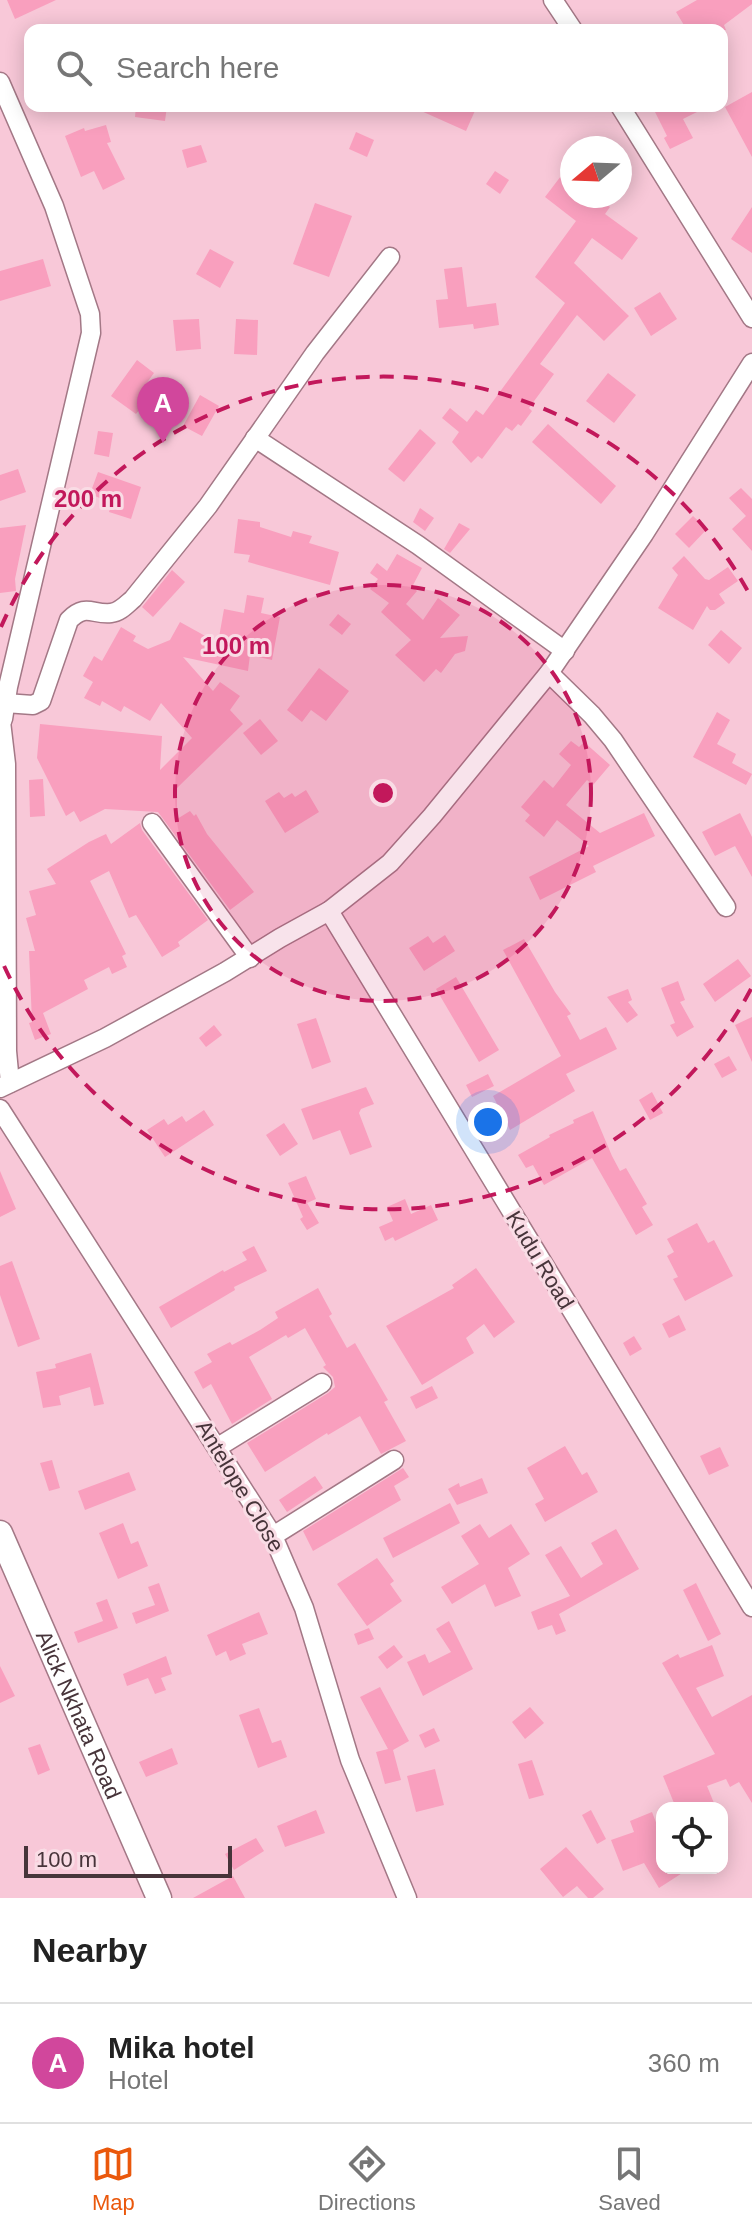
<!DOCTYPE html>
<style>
:root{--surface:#fff;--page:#f2f2f2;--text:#222;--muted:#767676;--line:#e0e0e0;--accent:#ea580c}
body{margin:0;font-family:Arial,sans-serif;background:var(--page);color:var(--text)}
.controls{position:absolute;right:24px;bottom:24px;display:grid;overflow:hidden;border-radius:16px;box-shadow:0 4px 20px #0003}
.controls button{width:72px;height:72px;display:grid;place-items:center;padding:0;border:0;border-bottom:2px solid var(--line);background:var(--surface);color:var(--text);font:40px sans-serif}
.compass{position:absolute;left:560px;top:136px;width:72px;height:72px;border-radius:50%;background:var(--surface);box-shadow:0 4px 20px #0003;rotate:251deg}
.scale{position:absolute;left:24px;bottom:20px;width:208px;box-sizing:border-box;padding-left:8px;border:4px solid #47343a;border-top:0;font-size:22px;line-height:28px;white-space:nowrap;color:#47343a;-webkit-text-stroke:6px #f9dce5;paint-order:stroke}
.you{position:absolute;left:488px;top:1122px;width:28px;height:28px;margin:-20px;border:6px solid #fff;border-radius:50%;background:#1a73e8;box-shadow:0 0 0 12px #1a73e833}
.badge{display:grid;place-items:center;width:52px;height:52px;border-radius:50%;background:var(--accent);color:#fff;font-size:26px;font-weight:700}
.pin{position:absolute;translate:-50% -66px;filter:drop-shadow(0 2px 4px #0008)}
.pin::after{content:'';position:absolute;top:42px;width:28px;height:24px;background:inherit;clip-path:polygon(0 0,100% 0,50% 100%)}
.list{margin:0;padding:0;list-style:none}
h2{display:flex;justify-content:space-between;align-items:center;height:104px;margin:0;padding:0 32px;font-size:34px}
h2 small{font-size:26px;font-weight:400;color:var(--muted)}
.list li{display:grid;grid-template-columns:52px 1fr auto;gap:24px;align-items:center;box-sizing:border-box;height:120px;padding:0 32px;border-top:2px solid var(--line)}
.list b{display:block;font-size:30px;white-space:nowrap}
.list p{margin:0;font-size:26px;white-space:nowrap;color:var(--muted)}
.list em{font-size:26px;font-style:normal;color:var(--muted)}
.icon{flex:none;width:44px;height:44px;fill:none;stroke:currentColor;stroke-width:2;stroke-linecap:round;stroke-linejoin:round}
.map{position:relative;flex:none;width:752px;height:1898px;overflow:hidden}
.search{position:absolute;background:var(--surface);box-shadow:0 4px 20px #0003;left:24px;right:24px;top:24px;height:88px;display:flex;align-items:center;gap:20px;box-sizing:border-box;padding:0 28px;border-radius:16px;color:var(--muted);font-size:30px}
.sheet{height:224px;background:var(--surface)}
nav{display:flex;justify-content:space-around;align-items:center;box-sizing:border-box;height:112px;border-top:2px solid var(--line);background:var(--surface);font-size:22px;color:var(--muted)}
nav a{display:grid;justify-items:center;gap:4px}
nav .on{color:var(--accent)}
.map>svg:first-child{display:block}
.building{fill:#f99fbe}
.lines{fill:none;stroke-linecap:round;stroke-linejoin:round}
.minor-casing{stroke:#a37886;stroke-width:21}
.major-casing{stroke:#a37886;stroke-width:27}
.minor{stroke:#fff;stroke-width:18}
.major{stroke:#fff;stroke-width:24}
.ring{fill:none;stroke:#c2185b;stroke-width:4;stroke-dasharray:14 10}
.labels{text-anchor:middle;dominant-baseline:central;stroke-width:6;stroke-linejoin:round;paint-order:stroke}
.street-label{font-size:22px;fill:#47343a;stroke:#f9dce5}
.centre{fill:#c2185b;stroke:#f9dce5;stroke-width:4}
.ring-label{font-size:24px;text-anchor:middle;font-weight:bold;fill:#c2185b;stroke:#f9dce5;stroke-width:6;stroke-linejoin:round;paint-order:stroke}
</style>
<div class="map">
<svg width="752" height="1898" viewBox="0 0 752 1898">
<rect width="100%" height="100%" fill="#f8c8d8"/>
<g class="building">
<polygon points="7,0 56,0 15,19"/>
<polygon points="697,0 752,0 752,4 724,25 726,30 687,30 676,12"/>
<polygon points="752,92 752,157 725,107"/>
<polygon points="136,106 167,106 165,121 135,117"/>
<polygon points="410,106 477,106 466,131"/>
<polygon points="652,106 709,106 683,119 693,138 670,149 664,138 667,136"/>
<polygon points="106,125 111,142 107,143 125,179 103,190 94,171 81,177 65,136 84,128 85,131"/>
<polygon points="356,132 374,140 367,157 349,149"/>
<polygon points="201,145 207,162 187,168 182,150"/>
<polygon points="495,171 509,180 500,194 486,184"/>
<polygon points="564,172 572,178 572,196 595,196 610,207 605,214 638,238 622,260 592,238 574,263 629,316 604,341 577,315 540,364 554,374 529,408 532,411 521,426 518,424 512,431 506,427 482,459 478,456 471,463 452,442 459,432 442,418 450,408 467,422 476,410 483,415 565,303 535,277 576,221 545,197"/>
<polygon points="315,203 352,216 329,277 293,264"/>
<polygon points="752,207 752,253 731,239"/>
<polygon points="210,249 234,262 220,288 196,274"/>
<polygon points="43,259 51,286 0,301 0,271"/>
<polygon points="462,267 467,307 496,303 499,325 474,329 473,324 439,328 436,300 448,299 444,269"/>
<polygon points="660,292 677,319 651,336 634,308"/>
<polygon points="199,319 201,349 176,351 173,320"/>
<polygon points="236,319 258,320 257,355 234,354"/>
<polygon points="137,360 154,373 141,391 159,404 150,417 140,409 136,414 111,396"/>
<polygon points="608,373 636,395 614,423 586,401"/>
<polygon points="200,395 219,406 202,436 183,426"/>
<polygon points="548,424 616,486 601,504 532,442"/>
<polygon points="420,429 436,443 404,482 388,469"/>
<polygon points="98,431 113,433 109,457 94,454"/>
<polygon points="18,469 26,492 0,501 0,475"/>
<polygon points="98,472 141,487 131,519 109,512 112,503 90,494"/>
<polygon points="741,488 752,499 752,551 732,529 746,516 729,498"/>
<polygon points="420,508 434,518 425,531 413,522"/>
<polygon points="693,516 707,529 689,548 675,534"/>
<polygon points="238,519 260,522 260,527 291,537 293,531 312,536 309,543 339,552 330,585 248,562 250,555 234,553"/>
<polygon points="459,523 470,529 450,553 444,549"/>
<polygon points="26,525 15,579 16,591 0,593 0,528"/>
<polygon points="397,554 422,568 412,587 417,591 406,604 423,620 438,598 460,615 440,638 468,636 465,651 455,654 441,673 436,669 424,682 395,655 411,640 381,612 389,603 370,589 378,579 370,573 377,563 387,571"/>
<polygon points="684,556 705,579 709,580 728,567 738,581 719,594 725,603 715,610 710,610 707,606 693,630 658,608 678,575 672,568"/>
<polygon points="172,570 185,582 153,617 142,607"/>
<polygon points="247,595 264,598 261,613 280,617 272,660 250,655 248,671 183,657 213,691 220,682 240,696 230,710 243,724 177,788 177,819 190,811 194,816 196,814 207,834 254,892 230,910 158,812 105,809 80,822 74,811 66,816 37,758 40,724 162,736 160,770 192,738 161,703 150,721 124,706 121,712 102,701 100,706 84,698 93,682 83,676 94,656 102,661 121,627 136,636 133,641 148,649 170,640 180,622 218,643 224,609 244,613"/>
<polygon points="338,614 351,624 342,635 329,625"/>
<polygon points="721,630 742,648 729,664 708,645"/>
<polygon points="319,668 349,691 326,721 311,710 302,722 287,710"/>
<polygon points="717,712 730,720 717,744 736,754 732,763 752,774 746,785 693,757"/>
<polygon points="260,719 278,741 261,755 243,733"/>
<polygon points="571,741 579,747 584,742 610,765 593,785 587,780 566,805 600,833 644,813 655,836 593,866 596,872 540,900 529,877 589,846 557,820 544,837 525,821 530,815 521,807 544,780 553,788 571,765 559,754"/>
<polygon points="43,779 45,816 30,817 29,780"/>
<polygon points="306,790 319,812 285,833 265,801 279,792 284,798 292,793 295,797"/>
<polygon points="740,813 752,837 752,877 735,846 715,856 702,832"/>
<polygon points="140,823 142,830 208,920 178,942 180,946 162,957 136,915 129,918 109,871 90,881 126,954 122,956 127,967 112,974 109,967 84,980 88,989 43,1013 51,1034 35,1040 29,1023 32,1022 29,951 35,951 26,918 36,915 29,891 56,884 47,869 89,842 106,834 111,844"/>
<polygon points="445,935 455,951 424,971 409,948 428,936 433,943"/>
<polygon points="524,939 555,992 571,1014 567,1016 580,1040 606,1027 617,1049 566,1074 575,1091 510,1130 493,1096 561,1056 503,950"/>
<polygon points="738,959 751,976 715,1002 703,984"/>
<polygon points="456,977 499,1050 479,1062 436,989"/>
<polygon points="678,981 685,1000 680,1002 694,1027 677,1037 670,1025 675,1023 661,988"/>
<polygon points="628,989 632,1000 628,1002 638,1015 627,1023 607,997"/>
<polygon points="752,1017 752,1062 735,1025"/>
<polygon points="316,1018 331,1062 312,1069 297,1024"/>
<polygon points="214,1025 222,1035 206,1047 199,1038"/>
<polygon points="729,1056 737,1070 722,1078 714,1064"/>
<polygon points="488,1074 494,1086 472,1097 466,1085"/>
<polygon points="366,1087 374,1104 361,1109 359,1113 372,1147 350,1155 340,1130 313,1140 301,1109"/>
<polygon points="652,1092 663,1113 650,1120 639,1100"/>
<polygon points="204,1110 214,1125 165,1157 147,1130 164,1119 168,1125 182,1116 186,1122"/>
<polygon points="593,1111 612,1156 620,1171 626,1168 647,1204 642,1207 653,1225 636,1235 592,1158 544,1185 533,1165 526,1168 518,1155 550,1137 549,1135 574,1123 573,1120"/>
<polygon points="284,1123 298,1144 280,1156 266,1135"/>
<polygon points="0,1171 16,1209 0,1217"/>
<polygon points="306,1176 316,1199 307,1203 319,1223 307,1230 300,1219 303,1217 288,1183"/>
<polygon points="405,1199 411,1214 431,1205 438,1220 395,1241 393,1237 385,1241 379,1227 393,1221 387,1207"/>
<polygon points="697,1223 708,1243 714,1240 733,1276 685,1301 673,1279 678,1277 667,1256 674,1252 667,1239"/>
<polygon points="254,1246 267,1271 234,1287 235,1290 171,1328 159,1307 223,1270 224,1272 247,1260 242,1252"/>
<polygon points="12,1261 40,1339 18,1347 0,1295 0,1266"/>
<polygon points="476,1268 515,1322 494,1338 484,1324 466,1338 474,1353 422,1385 386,1326 454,1288 452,1285"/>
<polygon points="318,1288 332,1314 329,1316 347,1348 355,1343 388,1400 384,1402 406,1441 381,1454 360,1416 328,1435 327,1433 265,1472 247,1443 328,1393 335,1387 333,1377 323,1367 326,1365 305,1328 288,1338 286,1335 249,1357 272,1399 232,1424 211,1384 203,1389 194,1372 212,1362 207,1354 230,1342 232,1345 260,1330 278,1318 275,1312"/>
<polygon points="679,1315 686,1330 669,1338 662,1324"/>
<polygon points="634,1336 642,1349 630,1356 623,1343"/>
<polygon points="91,1353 104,1404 94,1406 90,1387 59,1396 61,1405 43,1408 36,1372 56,1368 55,1364"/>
<polygon points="432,1386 438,1398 416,1409 410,1397"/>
<polygon points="565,1446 582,1475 587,1472 598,1492 545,1522 535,1504 544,1499 527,1468"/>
<polygon points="720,1447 729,1466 709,1475 700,1456"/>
<polygon points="52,1460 60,1488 49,1491 40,1463"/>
<polygon points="403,1468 409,1477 394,1486 401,1500 313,1551 303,1531"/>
<polygon points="129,1472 136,1490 85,1510 78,1491"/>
<polygon points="315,1476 323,1488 287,1512 279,1500"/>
<polygon points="482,1478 488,1493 457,1505 448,1489 459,1483 460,1487"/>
<polygon points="450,1503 460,1523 393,1558 383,1538"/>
<polygon points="123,1523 131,1544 138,1541 148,1566 118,1579 99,1533"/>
<polygon points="480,1524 489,1538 511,1524 530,1554 508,1568 521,1596 495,1607 485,1584 452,1604 441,1587 479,1564 461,1536"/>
<polygon points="616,1529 639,1569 559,1614 566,1631 556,1635 552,1625 538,1630 531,1612 570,1596 545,1555 561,1546 581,1578 603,1564 591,1543"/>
<polygon points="377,1558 394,1581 390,1584 402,1601 367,1626 337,1584"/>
<polygon points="159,1583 169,1611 136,1624 132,1613 155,1605 148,1587"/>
<polygon points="696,1583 721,1634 708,1641 683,1590"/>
<polygon points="107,1599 118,1628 78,1643 74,1632 103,1621 96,1603"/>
<polygon points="259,1612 268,1634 242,1644 246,1654 230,1661 226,1651 216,1656 207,1635"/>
<polygon points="449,1621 473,1669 423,1696 407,1662 425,1654 429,1663 451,1652 436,1629"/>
<polygon points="369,1628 374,1639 358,1645 354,1634"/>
<polygon points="394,1645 403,1657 387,1669 378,1657"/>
<polygon points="712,1645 724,1676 696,1688 712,1717 752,1695 752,1803 739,1782 730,1787 726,1779 707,1786 716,1808 676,1808 663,1776 715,1754 662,1663 678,1654 680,1658"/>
<polygon points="166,1656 172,1674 161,1678 166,1690 155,1694 148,1678 127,1686 123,1674"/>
<polygon points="0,1666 15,1696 0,1703"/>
<polygon points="380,1687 409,1741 393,1750 401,1780 385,1784 376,1752 388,1749 360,1697"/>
<polygon points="530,1707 544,1723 525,1739 512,1722"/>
<polygon points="259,1708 272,1743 281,1740 287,1757 258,1768 239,1715"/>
<polygon points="434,1728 440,1741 425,1748 419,1735"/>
<polygon points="40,1744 50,1770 38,1775 28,1748"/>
<polygon points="172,1748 178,1764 146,1777 139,1762"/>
<polygon points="532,1760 544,1795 529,1799 518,1764"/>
<polygon points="435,1769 444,1805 416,1812 407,1776"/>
<polygon points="316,1810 325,1833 285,1847 277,1826"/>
<polygon points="591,1810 606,1839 597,1844 582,1815"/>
<polygon points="652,1812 662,1838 662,1868 690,1868 659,1888 644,1863 623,1871 611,1840 634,1832 630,1821"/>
<polygon points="256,1838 264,1851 234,1870 225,1854"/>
<polygon points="566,1847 604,1889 593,1898 588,1898 577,1886 563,1897 540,1869"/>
<polygon points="233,1876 245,1898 193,1898"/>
</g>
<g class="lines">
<g class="minor-casing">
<g id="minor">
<polyline points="553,0 573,30"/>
<polyline points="0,82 54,206 90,314 91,333 8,687 3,719"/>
<polyline points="620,106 752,318"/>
<polyline points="255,438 418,545 565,651"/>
<polyline points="549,673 592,715 613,740 726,907"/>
<path d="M5 703 33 705 41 701 69 620C86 603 92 615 111 613 120 612 126 605 133 599L208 506 315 353 390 257"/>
<polyline points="0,713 6,764 7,1051 10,1083"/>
<polyline points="152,823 250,958"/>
<polyline points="329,911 752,1607"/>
<polyline points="0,1088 105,1038 225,972 280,938 329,911 390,863 432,816 549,673 644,534 752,363"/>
<polyline points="0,1109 273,1536 304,1608 350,1760 407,1898"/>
<polyline points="218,1447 322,1383"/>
<polyline points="273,1536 394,1460"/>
</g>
</g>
<g class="major-casing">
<g id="major">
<path id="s1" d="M0 1533 159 1898"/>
</g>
</g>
<use href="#minor" class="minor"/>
<use href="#major" class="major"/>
</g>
<circle cx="383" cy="793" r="208" fill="#c2185b" fill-opacity=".12"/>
<g class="ring">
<circle cx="383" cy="793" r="208"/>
<path d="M751 989A417 417 0 0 1 1 959M1 627A417 417 0 0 1 751 597"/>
</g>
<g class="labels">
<g class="street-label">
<text transform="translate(540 1260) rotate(59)">Kudu Road</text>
<text transform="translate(240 1486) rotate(59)">Antelope Close</text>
<text stroke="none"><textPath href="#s1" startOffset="198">Alick Nkhata Road</textPath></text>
</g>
</g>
<circle cx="383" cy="793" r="12" class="centre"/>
<g class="ring-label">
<text x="88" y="507">200 m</text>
<text x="236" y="654">100 m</text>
</g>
</svg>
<div class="controls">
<button><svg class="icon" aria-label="locate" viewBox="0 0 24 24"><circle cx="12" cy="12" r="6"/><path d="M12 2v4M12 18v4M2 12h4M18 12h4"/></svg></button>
</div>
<svg class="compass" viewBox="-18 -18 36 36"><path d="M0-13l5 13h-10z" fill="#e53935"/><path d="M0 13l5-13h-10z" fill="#767676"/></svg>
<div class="scale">100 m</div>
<div class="you"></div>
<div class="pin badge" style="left:163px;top:443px;background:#d1479c">A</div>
<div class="search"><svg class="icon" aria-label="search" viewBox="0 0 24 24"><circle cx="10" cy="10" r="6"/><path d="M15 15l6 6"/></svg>Search here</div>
</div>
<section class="sheet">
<h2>Nearby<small></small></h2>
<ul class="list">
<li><span class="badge" style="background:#d1479c">A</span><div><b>Mika hotel</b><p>Hotel</p></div><em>360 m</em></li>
</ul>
</section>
<nav>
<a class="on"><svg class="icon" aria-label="map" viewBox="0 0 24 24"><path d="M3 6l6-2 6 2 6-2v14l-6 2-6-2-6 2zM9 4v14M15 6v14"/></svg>Map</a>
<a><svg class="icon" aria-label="directions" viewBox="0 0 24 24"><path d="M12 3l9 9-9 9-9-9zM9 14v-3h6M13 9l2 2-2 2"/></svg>Directions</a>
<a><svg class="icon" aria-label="saved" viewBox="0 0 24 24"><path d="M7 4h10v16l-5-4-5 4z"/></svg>Saved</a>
</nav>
